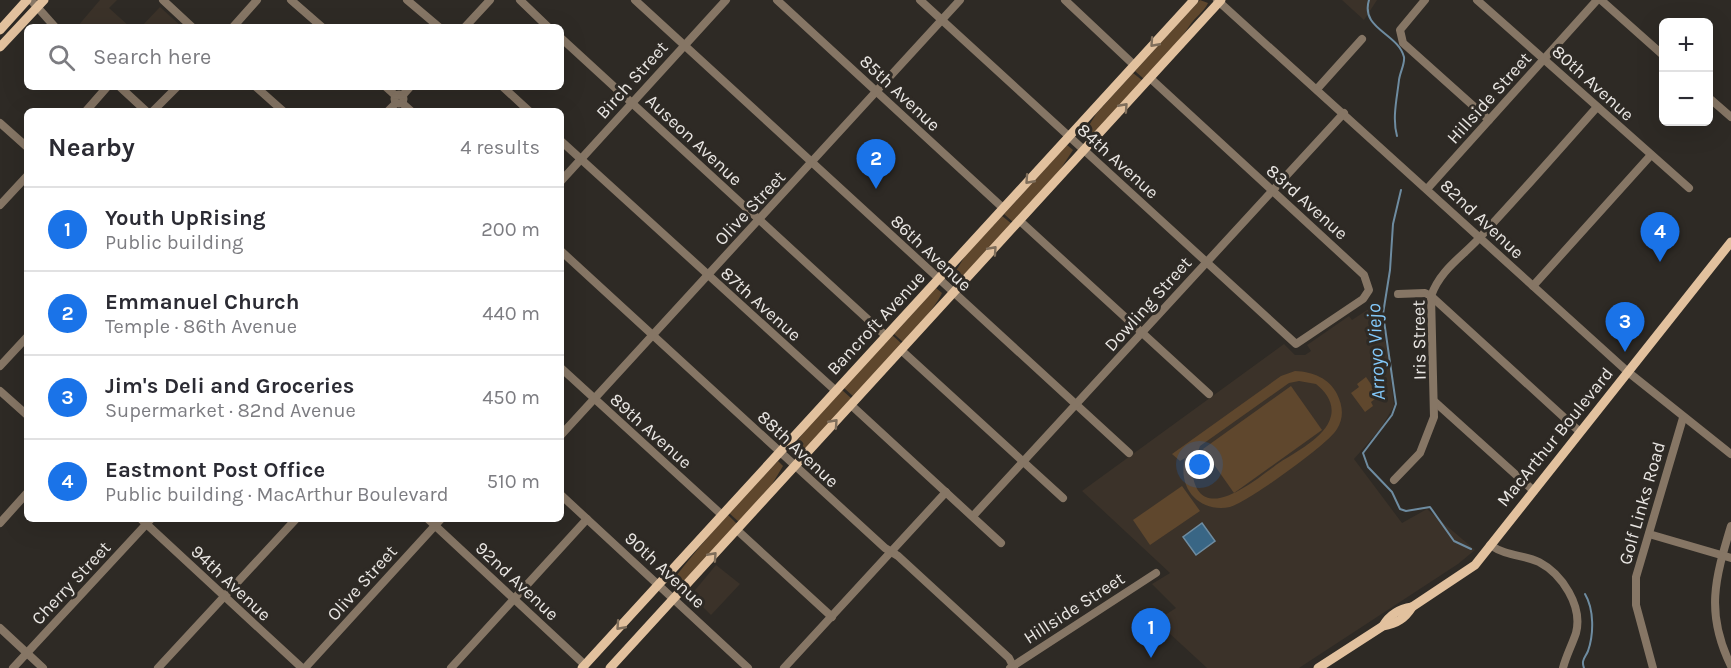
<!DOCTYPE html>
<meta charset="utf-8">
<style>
:root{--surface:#fff;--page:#f2f2f3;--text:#2b2b33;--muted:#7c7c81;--line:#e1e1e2;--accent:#1a73e8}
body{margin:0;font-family:Karla,sans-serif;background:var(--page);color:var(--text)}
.controls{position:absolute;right:18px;top:18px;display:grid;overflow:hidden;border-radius:9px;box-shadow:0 6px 24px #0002}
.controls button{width:54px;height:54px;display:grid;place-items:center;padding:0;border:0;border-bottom:2px solid var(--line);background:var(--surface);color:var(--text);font:30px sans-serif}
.you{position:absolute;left:1200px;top:465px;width:21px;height:21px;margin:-15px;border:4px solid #fff;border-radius:50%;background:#1a73e8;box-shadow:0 0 0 9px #1a73e833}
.badge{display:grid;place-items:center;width:39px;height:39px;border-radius:50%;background:var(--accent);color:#fff;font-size:20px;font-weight:700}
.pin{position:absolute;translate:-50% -50px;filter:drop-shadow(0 2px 3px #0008)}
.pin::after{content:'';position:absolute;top:32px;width:21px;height:18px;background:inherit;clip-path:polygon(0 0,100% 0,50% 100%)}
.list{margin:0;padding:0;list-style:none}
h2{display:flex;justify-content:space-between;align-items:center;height:78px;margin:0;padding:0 24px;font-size:26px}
h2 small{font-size:20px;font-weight:400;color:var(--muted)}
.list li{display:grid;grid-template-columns:39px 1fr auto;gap:18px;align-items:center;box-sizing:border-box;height:84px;padding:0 24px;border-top:2px solid var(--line)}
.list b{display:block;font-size:22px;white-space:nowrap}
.list p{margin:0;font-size:20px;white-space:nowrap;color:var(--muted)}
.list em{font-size:20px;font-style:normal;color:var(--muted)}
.icon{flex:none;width:33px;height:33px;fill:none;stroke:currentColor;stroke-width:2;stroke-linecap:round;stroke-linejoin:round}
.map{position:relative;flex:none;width:1731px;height:668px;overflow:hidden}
.search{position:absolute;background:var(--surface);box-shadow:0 6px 24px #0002;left:24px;top:24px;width:540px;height:66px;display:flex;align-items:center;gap:15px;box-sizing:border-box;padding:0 21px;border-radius:9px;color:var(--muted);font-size:22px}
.panel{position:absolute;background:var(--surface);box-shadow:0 6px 24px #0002;left:24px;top:108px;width:540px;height:414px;border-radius:9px}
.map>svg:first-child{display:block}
.built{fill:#3b3229}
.green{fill:#5f472d;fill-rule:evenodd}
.water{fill:#396685;stroke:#6e8ca1;stroke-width:1.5}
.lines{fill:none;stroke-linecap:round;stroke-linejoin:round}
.stream{stroke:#6e8ca1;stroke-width:2}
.minor{stroke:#867665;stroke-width:8}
.major{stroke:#e2c19e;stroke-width:9}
.oneway{stroke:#7f6e5b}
.labels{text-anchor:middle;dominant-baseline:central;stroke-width:6;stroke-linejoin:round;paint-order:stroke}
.street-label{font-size:18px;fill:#e9e6e3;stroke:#2e2a25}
.water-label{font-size:20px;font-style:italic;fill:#83c9fb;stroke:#2e2a25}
</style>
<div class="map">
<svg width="1731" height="668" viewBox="0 0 1731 668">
<rect width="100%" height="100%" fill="#2e2a25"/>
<g class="built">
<polygon points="100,0 117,0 109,8 130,27 77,27"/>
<polygon points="1342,0 1377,0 1364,20"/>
<polygon points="160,7 182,27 141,27"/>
<polygon points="1376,304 1388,353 1394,406 1381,428 1354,459 1402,523 1427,509 1475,550 1458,564 1299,668 1207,668 1156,621 1176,608 1152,584 1170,573 1082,491 1284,344 1295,355 1305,355 1311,351 1307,345 1349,316 1352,320"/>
<polygon points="716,565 740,584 711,615 691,595"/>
</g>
<g class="green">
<path d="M1200 0 1208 3C1204 12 1195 17 1190 25 1177 45 1161 62 1144 79L1135 71Z"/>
<polygon points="1133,73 1143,81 1087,141 1082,137 1096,114"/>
<polygon points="1067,145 1073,150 1058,173 1013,222 1004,214"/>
<polygon points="1002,216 1012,224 956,284 951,279 965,256"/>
<path d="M936 288 942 293C935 308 915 329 903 342L894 334Z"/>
<polygon points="892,335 902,344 854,397 844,388"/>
<path d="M1295 371C1313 372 1329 378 1337 394 1343 406 1344 418 1337 429 1330 443 1245 504 1230 507 1199 513 1177 488 1185 458L1180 461 1172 454 1281 376ZM1299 381 1316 384C1326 392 1334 403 1331 416 1326 438 1293 453 1276 465 1253 482 1197 529 1192 469L1200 446 1289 383Z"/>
<polygon points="1366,377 1379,396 1371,402 1373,406 1365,412 1351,393 1359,387 1357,384"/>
<polygon points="1291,386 1322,430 1234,493 1203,449"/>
<path d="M842 390 852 399 797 458 792 452C802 429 825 409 842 390Z"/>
<polygon points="778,461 783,466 771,486 739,522 729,513"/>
<polygon points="1182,486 1200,511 1150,545 1133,520"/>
<path d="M728 515 737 524 679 587 672 581C690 558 708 536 728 515Z"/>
</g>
<polygon class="water" points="1202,523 1215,541 1196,555 1183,537"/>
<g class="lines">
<g class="stream">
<path d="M1369 0C1360 29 1398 33 1404 57 1405 64 1400 72 1399 80 1397 98 1392 118 1397 136"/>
<polyline points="1401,190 1393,224 1390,270 1383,314 1396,404 1392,415 1363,453 1368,467 1392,492 1400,509 1406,511 1430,507 1454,541 1471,549"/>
<path d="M1584 668C1581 660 1585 658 1588 651 1594 634 1594 609 1585 594"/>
</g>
<g class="minor">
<polyline points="31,0 55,27"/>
<polyline points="163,0 192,27"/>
<polyline points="291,0 322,27"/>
<polyline points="407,0 439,27"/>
<polyline points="520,0 548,27"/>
<polyline points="635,0 1129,453"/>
<polyline points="777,0 1003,208"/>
<polyline points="920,0 1296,344 1363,299 1369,290 1364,275 1150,78"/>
<polyline points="1065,0 1134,65"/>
<polyline points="1217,0 1628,372 1731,454"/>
<polyline points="1425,0 1400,30 1403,43 1489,120"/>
<polyline points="1477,0 1689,188"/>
<polyline points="1601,0 1664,56"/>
<polyline points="233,27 257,0"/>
<polyline points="465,27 490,0"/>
<polyline points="561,38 886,336"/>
<polyline points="120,87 146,111"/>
<polyline points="256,87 283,111"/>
<polyline points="386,87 396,96"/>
<polyline points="503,87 529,111"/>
<polyline points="1317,89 1362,39"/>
<circle cx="399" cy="99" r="4.5"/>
<polyline points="402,96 410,87"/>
<polyline points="1708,97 1731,117"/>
<polyline points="402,103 411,111"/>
<polyline points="86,111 107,87"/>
<polyline points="153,111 177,87"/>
<polyline points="388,111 396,103"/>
<polyline points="0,123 27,147"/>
<polyline points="561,141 836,391"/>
<polyline points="561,181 726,0"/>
<polyline points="1427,189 1597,0"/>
<polyline points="0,205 27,176"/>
<polyline points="1020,221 1209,394"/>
<polyline points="561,251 885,548 898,556 1009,658 1014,668"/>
<polyline points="1533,286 1651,155"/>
<polyline points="1398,294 1425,293 1431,296 1580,432"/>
<polyline points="901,350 1063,498"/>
<polyline points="0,366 27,337"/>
<polyline points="561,368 722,515"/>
<polyline points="0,391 27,415"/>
<polyline points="1435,402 1534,491"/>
<polyline points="851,405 1001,543"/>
<polyline points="561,435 960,0"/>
<path d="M1394 480 1420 453 1434 417 1431 296C1441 268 1464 256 1483 234 1522 192 1560 149 1597 107"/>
<polyline points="561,495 748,668"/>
<polyline points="973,516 1344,113"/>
<polyline points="141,519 302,668"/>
<polyline points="428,519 585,665"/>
<polyline points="0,523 27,493"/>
<path d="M1731 526C1715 579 1705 613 1731 666"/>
<polyline points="737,530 832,617"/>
<polyline points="1649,534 1731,558"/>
<path d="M1490 545C1508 557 1522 554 1539 562 1562 574 1583 606 1576 633 1572 645 1566 656 1563 668"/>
<polyline points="0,628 43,668"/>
<polyline points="13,668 151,519"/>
<polyline points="158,668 296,519"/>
<polyline points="305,668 441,519"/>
<polyline points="451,668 587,519"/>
<polyline points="784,668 946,492"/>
<polyline points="1010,668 1156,573"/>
<polyline points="1653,668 1636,605 1636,577 1683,418"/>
</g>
<g class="major">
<polyline points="0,30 27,0"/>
<polyline points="0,47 44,0"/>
<path d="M1383 626C1390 614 1399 609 1412 607"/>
<polyline points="582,668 1194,0"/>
<polyline points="610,668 1221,0"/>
<path d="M1318 668 1383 626C1397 624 1405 618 1412 607L1475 565 1731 242"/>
</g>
</g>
<defs><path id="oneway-chevron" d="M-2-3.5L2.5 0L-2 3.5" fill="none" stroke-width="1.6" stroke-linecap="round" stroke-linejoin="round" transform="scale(1.5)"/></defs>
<g class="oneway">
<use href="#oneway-chevron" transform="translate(1154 43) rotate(132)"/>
<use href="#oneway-chevron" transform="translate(1124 107) rotate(-48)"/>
<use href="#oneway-chevron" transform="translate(1029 180) rotate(132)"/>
<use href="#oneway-chevron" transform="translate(993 250) rotate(-48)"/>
<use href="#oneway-chevron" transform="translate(834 423) rotate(-48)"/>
<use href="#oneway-chevron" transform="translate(713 556) rotate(-48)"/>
<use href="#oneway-chevron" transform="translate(620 626) rotate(132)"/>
</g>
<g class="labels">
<g class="street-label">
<text transform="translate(632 80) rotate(-48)">Birch Street</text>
<text transform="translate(1593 83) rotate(42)">80th Avenue</text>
<text transform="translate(900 93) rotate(43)">85th Avenue</text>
<text transform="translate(1489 98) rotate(-48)">Hillside Street</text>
<text transform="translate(694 140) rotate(43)">Auseon Avenue</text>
<text transform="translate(1118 161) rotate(42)">84th Avenue</text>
<text transform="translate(1307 202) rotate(42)">83rd Avenue</text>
<text transform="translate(750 208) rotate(-47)">Olive Street</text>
<text transform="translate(1482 219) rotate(43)">82nd Avenue</text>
<text transform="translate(931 253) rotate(43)">86th Avenue</text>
<text transform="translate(761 304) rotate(42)">87th Avenue</text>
<text transform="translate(1148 304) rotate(-48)">Dowling Street</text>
<text transform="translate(876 323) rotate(-47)">Bancroft Avenue</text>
<text transform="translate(1419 340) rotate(-91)">Iris Street</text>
<text transform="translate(651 431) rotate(42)">89th Avenue</text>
<text transform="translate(1555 437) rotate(-51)">MacArthur Boulevard</text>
<text transform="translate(798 449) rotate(43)">88th Avenue</text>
<text transform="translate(1642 503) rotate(-74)">Golf Links Road</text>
<text transform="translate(665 570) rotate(43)">90th Avenue</text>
<text transform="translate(517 581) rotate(43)">92nd Avenue</text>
<text transform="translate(71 583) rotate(-47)">Cherry Street</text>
<text transform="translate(231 583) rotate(43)">94th Avenue</text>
<text transform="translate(362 583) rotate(-48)">Olive Street</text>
<text transform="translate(1074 608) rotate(-33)">Hillside Street</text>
</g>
<g class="water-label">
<text transform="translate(1376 352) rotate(-93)">Arroyo Viejo</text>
</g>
</g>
</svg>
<div class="controls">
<button>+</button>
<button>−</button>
</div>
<div class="you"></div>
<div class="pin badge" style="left:1151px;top:658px">1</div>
<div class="pin badge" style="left:876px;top:189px">2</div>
<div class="pin badge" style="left:1625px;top:352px">3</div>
<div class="pin badge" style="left:1660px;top:262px">4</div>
<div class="search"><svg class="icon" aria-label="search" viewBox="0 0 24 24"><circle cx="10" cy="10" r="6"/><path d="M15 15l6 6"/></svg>Search here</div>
<section class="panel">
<h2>Nearby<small>4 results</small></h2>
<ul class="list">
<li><span class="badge">1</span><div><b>Youth UpRising</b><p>Public building</p></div><em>200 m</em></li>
<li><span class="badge">2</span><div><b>Emmanuel Church</b><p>Temple · 86th Avenue</p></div><em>440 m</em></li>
<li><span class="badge">3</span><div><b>Jim's Deli and Groceries</b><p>Supermarket · 82nd Avenue</p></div><em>450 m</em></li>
<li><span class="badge">4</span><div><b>Eastmont Post Office</b><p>Public building · MacArthur Boulevard</p></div><em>510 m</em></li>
</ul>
</section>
</div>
